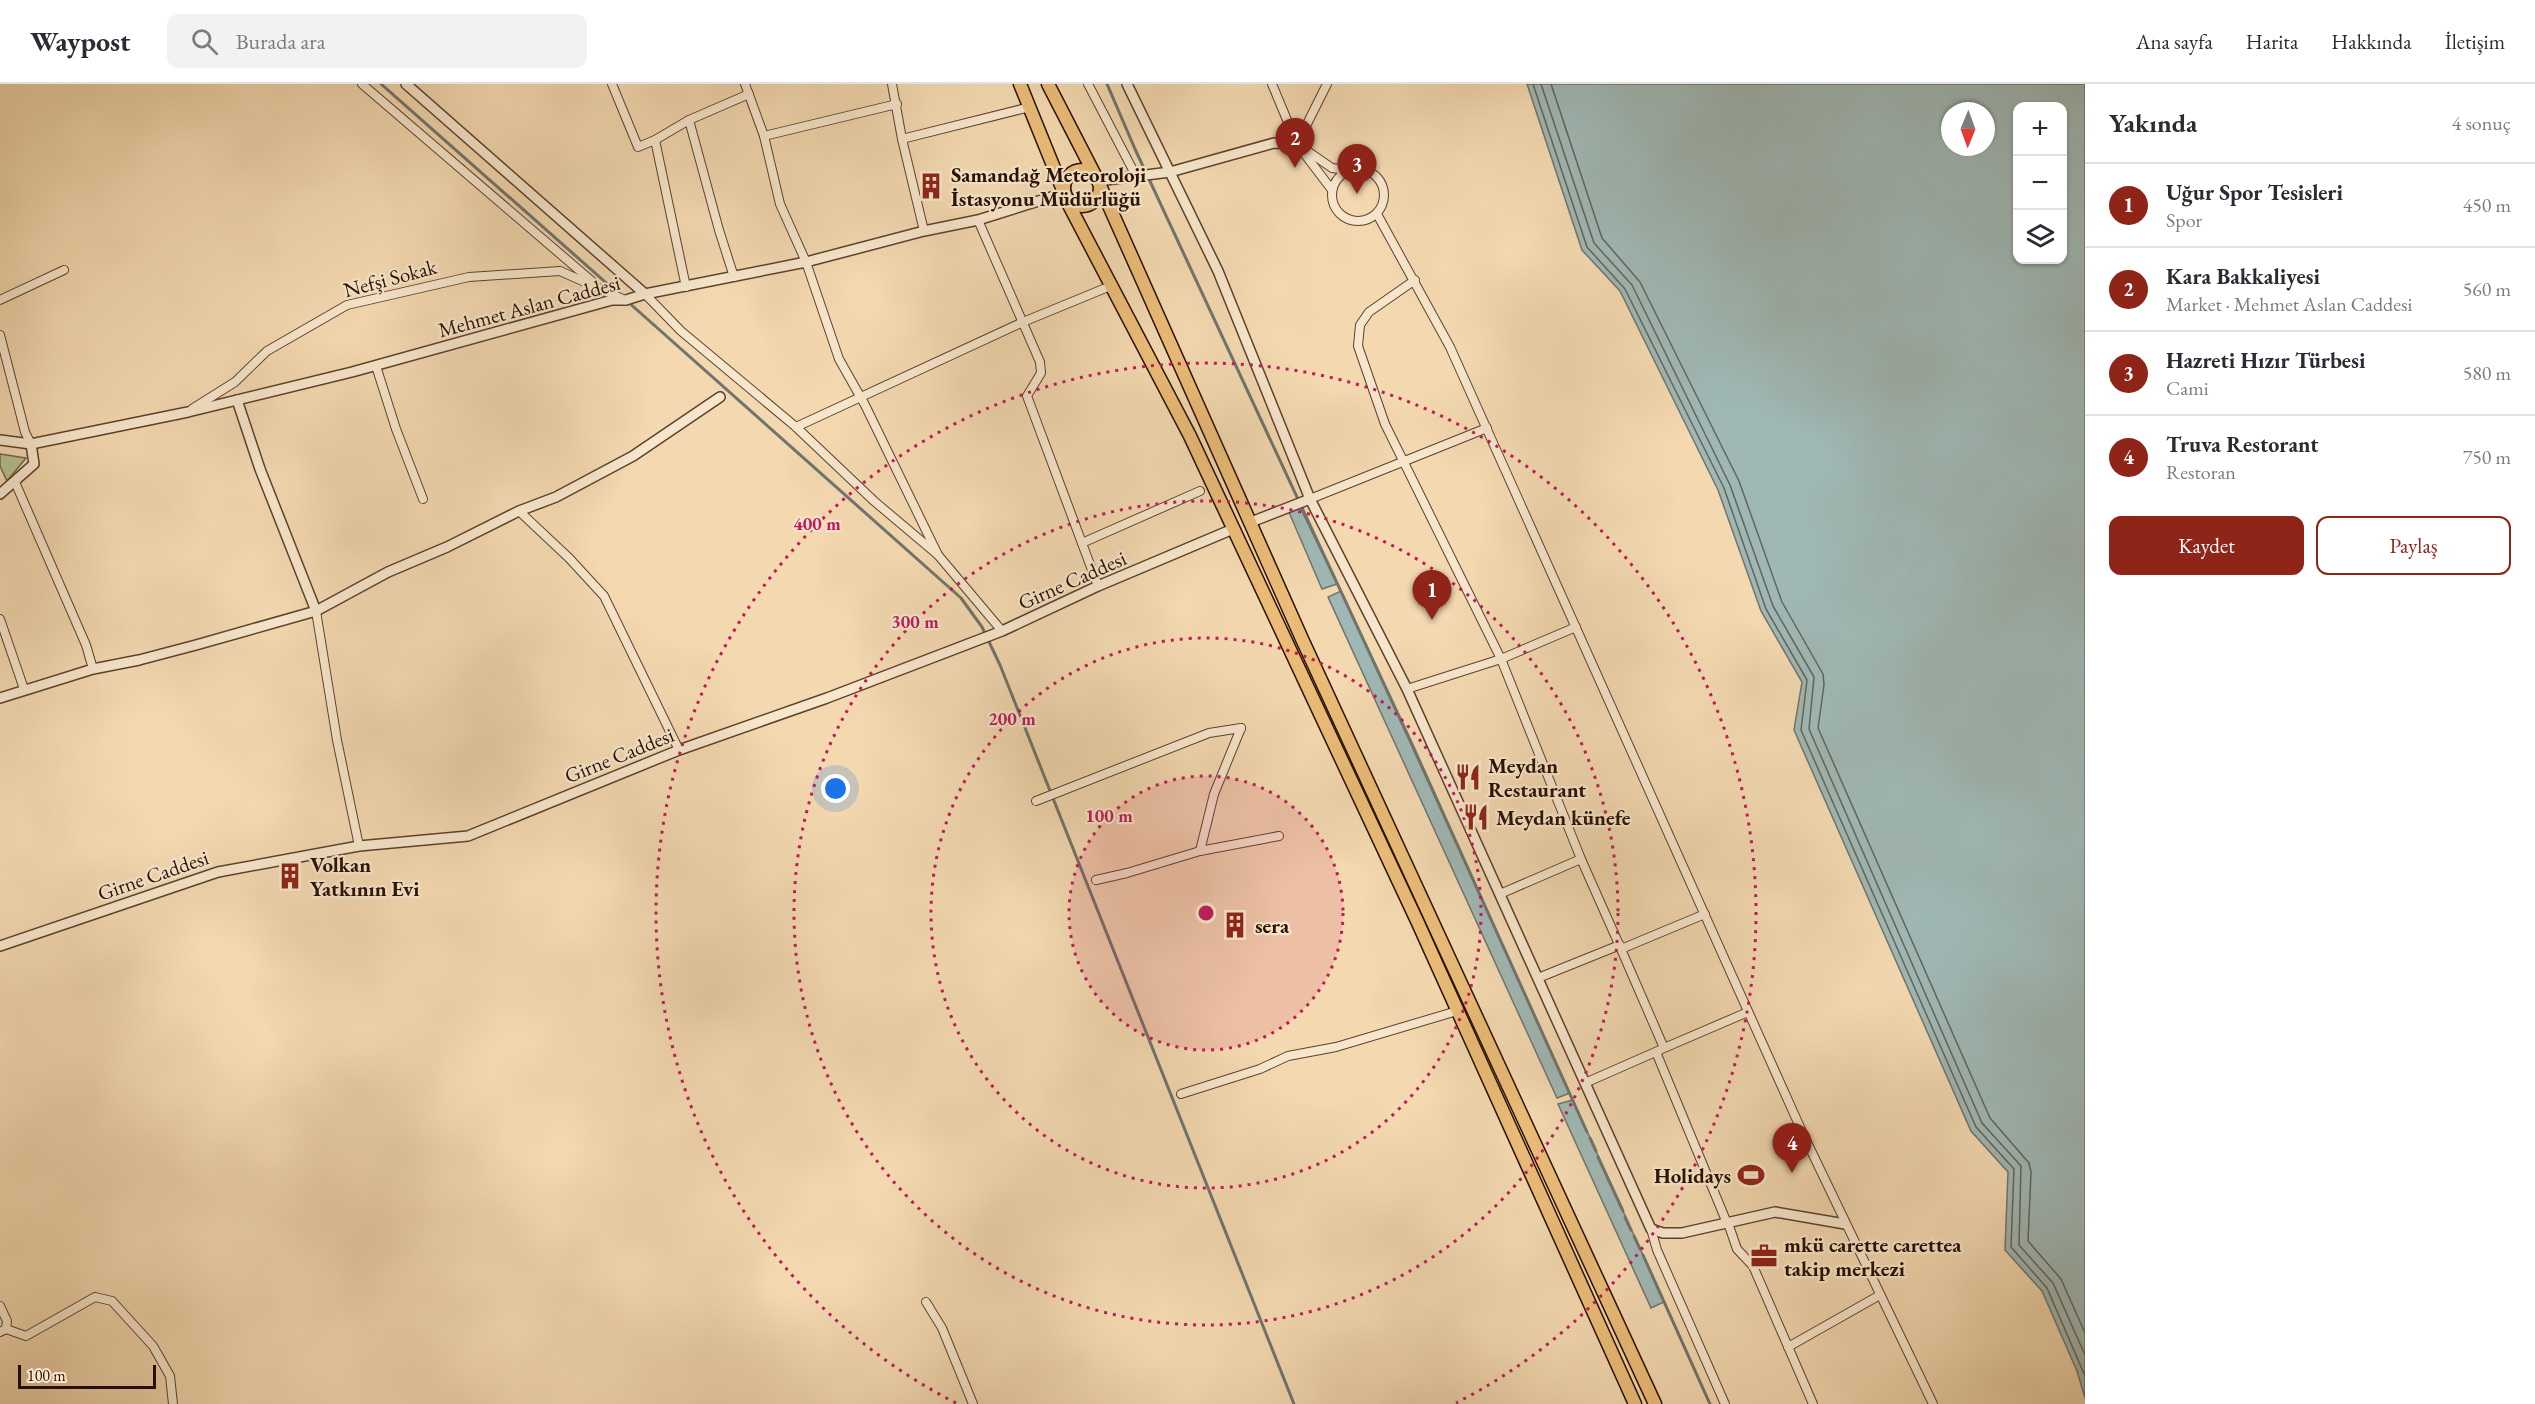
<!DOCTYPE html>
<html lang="tr">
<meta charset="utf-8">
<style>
:root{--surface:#fff;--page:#f2f2f3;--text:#2b2b33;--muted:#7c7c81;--line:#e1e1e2;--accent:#8f2418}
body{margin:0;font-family:"EB Garamond",serif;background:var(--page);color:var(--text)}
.controls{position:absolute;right:18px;top:18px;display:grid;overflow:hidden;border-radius:12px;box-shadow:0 2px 4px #0004}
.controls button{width:54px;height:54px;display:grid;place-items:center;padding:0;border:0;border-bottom:2px solid var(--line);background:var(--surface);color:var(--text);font:30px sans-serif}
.compass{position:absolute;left:1941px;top:18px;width:54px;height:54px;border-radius:50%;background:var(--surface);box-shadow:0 2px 4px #0004;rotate:181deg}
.scale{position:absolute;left:18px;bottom:15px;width:138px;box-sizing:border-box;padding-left:6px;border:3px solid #290f00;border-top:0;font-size:16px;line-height:21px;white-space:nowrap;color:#290f00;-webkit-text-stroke:4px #f7e6cc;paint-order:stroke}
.you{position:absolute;left:836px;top:705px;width:21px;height:21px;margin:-15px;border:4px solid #fff;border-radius:50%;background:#1a73e8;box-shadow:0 0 0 9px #1a73e833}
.badge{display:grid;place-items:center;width:39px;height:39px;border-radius:50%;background:var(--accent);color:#fff;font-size:20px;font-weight:700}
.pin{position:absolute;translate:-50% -50px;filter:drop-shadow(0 2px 3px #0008)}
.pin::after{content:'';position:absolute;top:32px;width:21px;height:18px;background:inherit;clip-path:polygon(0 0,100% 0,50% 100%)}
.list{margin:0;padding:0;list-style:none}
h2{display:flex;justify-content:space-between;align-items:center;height:78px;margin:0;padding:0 24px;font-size:26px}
h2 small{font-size:20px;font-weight:400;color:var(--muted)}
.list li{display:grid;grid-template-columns:39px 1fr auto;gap:18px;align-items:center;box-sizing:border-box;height:84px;padding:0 24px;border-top:2px solid var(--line)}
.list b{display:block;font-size:22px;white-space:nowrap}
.list p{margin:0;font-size:20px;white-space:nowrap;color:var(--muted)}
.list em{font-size:20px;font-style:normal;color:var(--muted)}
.actions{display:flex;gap:12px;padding:18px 24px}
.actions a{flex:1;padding:14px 0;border:2px solid var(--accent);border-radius:12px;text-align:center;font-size:21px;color:var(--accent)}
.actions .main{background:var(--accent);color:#fff}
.icon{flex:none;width:33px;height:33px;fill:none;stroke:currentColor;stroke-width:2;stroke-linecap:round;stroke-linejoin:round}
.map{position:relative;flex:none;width:2085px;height:1320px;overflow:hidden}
header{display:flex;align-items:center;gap:36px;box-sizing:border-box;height:84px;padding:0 30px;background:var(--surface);border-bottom:2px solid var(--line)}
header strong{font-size:28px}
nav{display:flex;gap:33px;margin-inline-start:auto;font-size:21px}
.search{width:420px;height:54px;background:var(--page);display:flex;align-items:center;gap:15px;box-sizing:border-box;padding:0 21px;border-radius:12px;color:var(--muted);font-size:22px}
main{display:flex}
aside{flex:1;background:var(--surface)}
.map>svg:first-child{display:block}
.green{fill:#b5c090;stroke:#6f6848;stroke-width:1.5}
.water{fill:#9fb8b5;stroke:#70746d;stroke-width:1.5;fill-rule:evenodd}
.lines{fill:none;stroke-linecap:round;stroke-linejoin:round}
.shore{stroke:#64645a;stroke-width:1.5}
.stream{stroke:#70746d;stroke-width:3}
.minor-casing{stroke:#5c412c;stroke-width:10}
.tertiary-casing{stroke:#5c412c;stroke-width:12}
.primary-casing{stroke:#290f00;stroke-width:15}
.minor{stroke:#f7e6cc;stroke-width:8}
.tertiary{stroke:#f7e6cc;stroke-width:9}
.primary{stroke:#eabc78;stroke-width:12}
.ring{fill:none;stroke:#c2185b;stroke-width:3;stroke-dasharray:3 6}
.labels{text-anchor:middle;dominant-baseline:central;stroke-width:4.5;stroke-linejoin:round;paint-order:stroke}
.poi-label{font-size:21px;font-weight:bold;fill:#290f00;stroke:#f7e6cc;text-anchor:start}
.street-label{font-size:21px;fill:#290f00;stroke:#f7e6cc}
.centre{fill:#c2185b;stroke:#f7e6cc;stroke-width:3}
.ring-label{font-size:18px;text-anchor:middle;font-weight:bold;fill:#c2185b;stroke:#f7e6cc;stroke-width:4.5;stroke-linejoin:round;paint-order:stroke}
</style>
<header>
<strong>Waypost</strong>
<div class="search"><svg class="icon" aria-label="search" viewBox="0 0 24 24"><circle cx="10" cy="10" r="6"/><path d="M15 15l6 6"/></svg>Burada ara</div>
<nav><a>Ana sayfa</a><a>Harita</a><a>Hakkında</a><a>İletişim</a></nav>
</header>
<main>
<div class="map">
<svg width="2085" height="1320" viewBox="0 0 2085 1320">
<rect width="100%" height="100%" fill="#f3d8b0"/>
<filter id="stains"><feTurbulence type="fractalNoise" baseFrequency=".00333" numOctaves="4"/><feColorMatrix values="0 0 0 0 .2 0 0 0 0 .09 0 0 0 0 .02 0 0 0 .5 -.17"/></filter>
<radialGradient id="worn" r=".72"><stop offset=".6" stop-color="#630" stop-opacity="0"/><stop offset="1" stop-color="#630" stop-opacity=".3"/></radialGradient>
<polygon class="green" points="0,370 26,374 7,397 0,382"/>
<g class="water">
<path d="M1527 0H2085V1314L2077 1287 2042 1207 2005 1166 2008 1088 1971 1047 1794 646 1802 598 1761 527 1718 406 1620 207 1582 166ZM2062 22V176H2018V22ZM1950 27H1986V63H1950Z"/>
<polygon points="1299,421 1337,500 1322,505 1288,426"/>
<polygon points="1341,507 1570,1009 1557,1014 1328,513"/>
<polygon points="1573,1016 1664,1218 1651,1224 1558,1020"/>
</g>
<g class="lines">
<g class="shore">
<polyline points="1533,0 1587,163 1625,205 1724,404 1766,525 1807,596 1801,646 1976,1043 2014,1085 2011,1163 2047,1204 2085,1292"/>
<polyline points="1541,0 1594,159 1632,201 1730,401 1773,522 1814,593 1809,645 1982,1039 2021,1082 2019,1161 2053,1199 2085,1271"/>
<polyline points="1551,0 1602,154 1640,198 1739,397 1782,518 1823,590 1824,601 1818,644 1990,1034 2029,1079 2031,1088 2028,1157 2061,1195 2085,1249"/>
</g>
<g class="stream">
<polyline points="381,0 620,211"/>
<polyline points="1107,0 1135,65 1411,658 1587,1048"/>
<polyline points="627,217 961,514 982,543 1000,581 1294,1320"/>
<polyline points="1590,1054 1596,1067"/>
<polyline points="1598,1073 1623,1127"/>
<polyline points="1625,1133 1631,1146"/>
<polyline points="1634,1152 1640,1165"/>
<polyline points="1643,1171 1710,1320"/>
</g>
<g class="minor-casing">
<g id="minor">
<polyline points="362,0 594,199"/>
<polyline points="612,0 638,63 655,56"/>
<polyline points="745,0 764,52"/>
<polyline points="892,0 902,55 924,147"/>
<polyline points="1088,0 1136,92"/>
<polyline points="1272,0 1297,60 1332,106"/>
<polyline points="897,20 764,52 780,120 806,178 839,275 865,321 938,471"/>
<polyline points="689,36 719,146 734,193"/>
<polyline points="902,55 1030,23"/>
<polyline points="1297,60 1327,0"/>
<polyline points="1303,64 1332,84 1347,86"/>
<circle cx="1358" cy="111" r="26"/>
<polyline points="1377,130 1450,263 1804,1052 1933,1320"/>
<polyline points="978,136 1040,278 1041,289 1027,312 1098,502"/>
<polyline points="1415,196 1369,228 1360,241 1358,262 1385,340 1501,575 1581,775 1621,865 1705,830"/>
<polyline points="686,203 655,56 689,36 749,10"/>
<polyline points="645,210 681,247 796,343 874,417 938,471 1002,547"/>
<polyline points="0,216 64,186"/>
<polyline points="0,251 25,348 31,360"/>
<polyline points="376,282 396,345 423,415"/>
<polyline points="192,325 235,298 267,267 347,221 469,193 560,187 625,216"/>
<polyline points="796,343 1023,238 1113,201"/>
<polyline points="15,398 86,561 93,585"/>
<polyline points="1310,415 1487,344"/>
<polyline points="519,427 569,474 604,512 679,666"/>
<polyline points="1082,459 1200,407"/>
<polyline points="316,527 337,656 359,762"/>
<polyline points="0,535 24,605"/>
<polyline points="1407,605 1501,575 1576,543"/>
<polyline points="1036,717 1209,649 1241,644"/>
<polyline points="1200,767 1214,710 1241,644"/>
<polyline points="1096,796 1127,789 1200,767 1279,752"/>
<polyline points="1500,810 1581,775"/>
<polyline points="1621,865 1664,964 1748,928"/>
<polyline points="1538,894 1620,861"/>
<polyline points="1656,968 1727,1139"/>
<polyline points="1585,999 1660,966"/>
<polyline points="1181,1010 1260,985 1288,972 1336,963 1457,927"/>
<polyline points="1728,1139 1737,1165 1753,1182 1813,1320"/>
<polyline points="1651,1145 1657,1166 1725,1320"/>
<polyline points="926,1218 942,1244 973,1320"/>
<polyline points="0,1222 7,1237 6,1245"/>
<polyline points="0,1248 6,1245 26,1252 95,1213 112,1217 153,1262 170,1292 173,1320"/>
<polyline points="1788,1263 1880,1211"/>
</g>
</g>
<g class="tertiary-casing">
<g id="tertiary">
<polyline points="406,0 645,210"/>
<polyline points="1127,0 1218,187 1310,415 1407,605 1651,1145 1663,1149 1682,1149 1775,1128 1845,1140"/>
<polyline points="1098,97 1170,88 1274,59 1297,60"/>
<polyline points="237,316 260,385 316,527"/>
<polyline points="0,356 31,360 188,328 352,288 612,216 626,216 645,210 806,178 924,147 978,136 1064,109"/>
<polyline points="0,410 34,380 31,360"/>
<polyline points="1251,438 1310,415"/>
<polyline points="0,614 93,585 139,576 196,561 316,527 388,488 447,463 519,427 556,413 633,372 720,313"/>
<polyline points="0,862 218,788 359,762 468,752 679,666 827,614 1002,547 1098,502 1233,445"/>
</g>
</g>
<g class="primary-casing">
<g id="primary">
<polyline points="1020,0 1069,121 1190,352 1418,839 1635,1320"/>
<polyline points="1048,0 1098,97 1302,555 1655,1320"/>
<circle cx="1082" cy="104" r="18"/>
</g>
</g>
<use href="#minor" class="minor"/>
<use href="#tertiary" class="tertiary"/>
<use href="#primary" class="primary"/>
</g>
<circle cx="1206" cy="829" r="137" fill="#c2185b" fill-opacity=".12"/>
<g class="ring">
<circle cx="1206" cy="829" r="137"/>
<circle cx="1206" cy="829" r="275"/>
<circle cx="1206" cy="829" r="412"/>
<path d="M956 1319A550 550 0 1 1 1456 1319"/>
</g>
<defs>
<g id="building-bare" transform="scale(2.07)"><path d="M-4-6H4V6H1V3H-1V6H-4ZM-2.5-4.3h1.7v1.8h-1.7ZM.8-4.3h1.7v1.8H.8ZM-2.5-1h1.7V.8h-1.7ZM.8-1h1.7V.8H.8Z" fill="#8f2418" stroke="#f7e6cc" stroke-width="2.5" paint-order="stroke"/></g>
<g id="restaurant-bare" transform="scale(2.07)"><path d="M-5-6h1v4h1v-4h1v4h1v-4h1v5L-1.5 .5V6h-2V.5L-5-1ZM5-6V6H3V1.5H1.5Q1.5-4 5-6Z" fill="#8f2418" stroke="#f7e6cc" stroke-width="2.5" paint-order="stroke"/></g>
<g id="stadium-bare" transform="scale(2.07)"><path d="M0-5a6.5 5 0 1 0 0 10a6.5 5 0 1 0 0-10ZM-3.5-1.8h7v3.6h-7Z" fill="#8f2418" stroke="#f7e6cc" stroke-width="2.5" paint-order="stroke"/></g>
<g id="office-bare" transform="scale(2.07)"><path d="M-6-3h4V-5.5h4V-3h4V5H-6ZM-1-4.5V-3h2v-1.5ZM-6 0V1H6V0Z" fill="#8f2418" stroke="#f7e6cc" stroke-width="2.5" paint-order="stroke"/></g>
</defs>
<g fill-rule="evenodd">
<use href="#building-bare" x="931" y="102"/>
<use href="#restaurant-bare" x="1468" y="693"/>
<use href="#restaurant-bare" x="1476" y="733"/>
<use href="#building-bare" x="290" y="792"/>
<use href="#building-bare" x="1235" y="841"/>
<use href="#stadium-bare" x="1751" y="1091"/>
<use href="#office-bare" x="1764" y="1172"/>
</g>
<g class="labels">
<g class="poi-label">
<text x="951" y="90">Samandağ Meteoroloji<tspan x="951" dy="24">İstasyonu Müdürlüğü</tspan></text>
<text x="1488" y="681">Meydan<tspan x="1488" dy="24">Restaurant</tspan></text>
<text x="1496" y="733">Meydan künefe</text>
<text x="310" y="780">Volkan<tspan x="310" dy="24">Yatkının Evi</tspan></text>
<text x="1255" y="841">sera</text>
<text x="1731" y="1091" text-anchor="end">Holidays</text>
<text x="1784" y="1160">mkü carette carettea<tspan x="1784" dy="24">takip merkezi</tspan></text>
</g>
<g class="street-label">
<text transform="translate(390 194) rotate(-15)">Nefşi Sokak</text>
<text transform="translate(529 222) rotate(-15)">Mehmet Aslan Caddesi</text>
<text transform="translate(1072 496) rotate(-24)">Girne Caddesi</text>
<text transform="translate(619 671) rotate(-22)">Girne Caddesi</text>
<text transform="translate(153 791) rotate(-19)">Girne Caddesi</text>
</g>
</g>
<circle cx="1206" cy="829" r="9" class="centre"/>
<g class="ring-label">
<text x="817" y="446">400 m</text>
<text x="915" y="544">300 m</text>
<text x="1012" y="641">200 m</text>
<text x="1109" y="738">100 m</text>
</g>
<rect width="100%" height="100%" filter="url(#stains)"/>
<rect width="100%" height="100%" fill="url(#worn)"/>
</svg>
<div class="controls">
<button>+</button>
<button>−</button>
<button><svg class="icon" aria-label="layers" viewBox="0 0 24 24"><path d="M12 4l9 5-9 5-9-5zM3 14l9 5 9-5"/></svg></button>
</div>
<svg class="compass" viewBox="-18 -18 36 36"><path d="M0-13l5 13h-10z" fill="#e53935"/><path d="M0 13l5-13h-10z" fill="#7c7c81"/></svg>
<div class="scale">100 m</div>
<div class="you"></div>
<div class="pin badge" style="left:1432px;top:536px">1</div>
<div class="pin badge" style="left:1295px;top:84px">2</div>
<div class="pin badge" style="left:1357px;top:110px">3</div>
<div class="pin badge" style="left:1792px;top:1089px">4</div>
</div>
<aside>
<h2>Yakında<small>4 sonuç</small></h2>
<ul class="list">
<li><span class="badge">1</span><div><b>Uğur Spor Tesisleri</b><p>Spor</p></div><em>450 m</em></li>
<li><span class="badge">2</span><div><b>Kara Bakkaliyesi</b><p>Market · Mehmet Aslan Caddesi</p></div><em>560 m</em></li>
<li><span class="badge">3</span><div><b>Hazreti Hızır Türbesi</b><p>Cami</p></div><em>580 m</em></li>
<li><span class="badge">4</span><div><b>Truva Restorant</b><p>Restoran</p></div><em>750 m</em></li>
</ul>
<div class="actions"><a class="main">Kaydet</a><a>Paylaş</a></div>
</aside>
</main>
